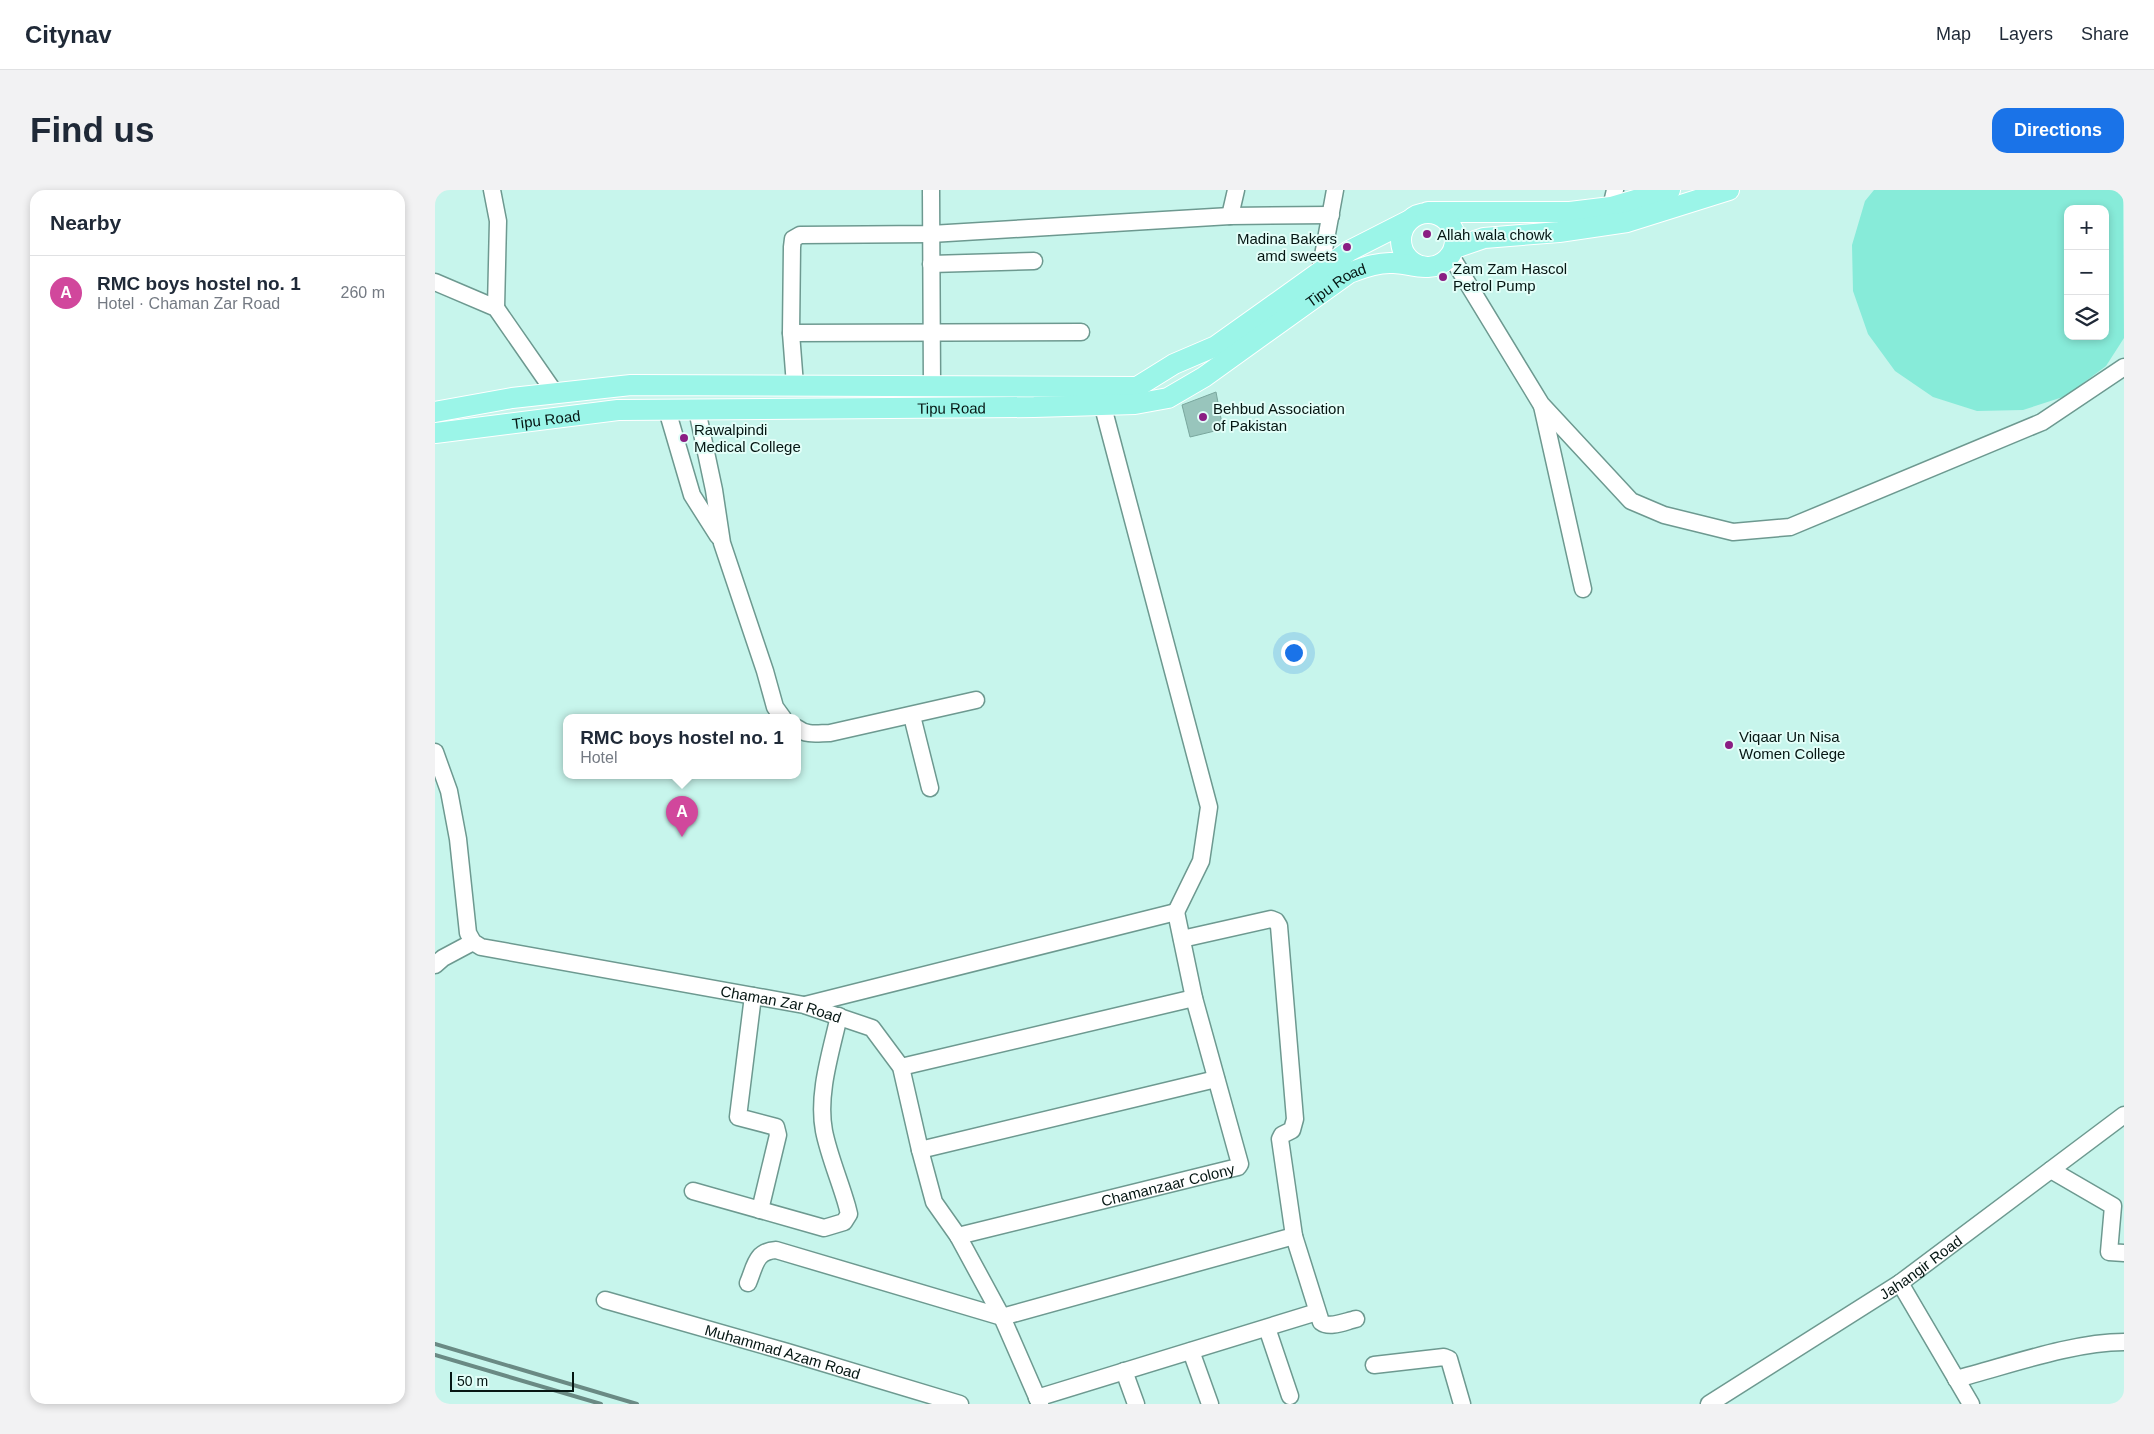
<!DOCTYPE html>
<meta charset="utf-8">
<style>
:root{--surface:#fff;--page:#f2f2f3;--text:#1f2937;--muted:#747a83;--line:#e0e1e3;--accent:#1a73e8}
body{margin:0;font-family:Arial,sans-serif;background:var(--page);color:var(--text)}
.controls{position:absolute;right:15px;top:15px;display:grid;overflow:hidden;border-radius:10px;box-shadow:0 2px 8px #0003}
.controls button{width:45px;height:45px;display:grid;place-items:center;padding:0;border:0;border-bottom:1px solid var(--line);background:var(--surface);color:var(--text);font:25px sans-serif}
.scale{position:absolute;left:15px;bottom:12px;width:124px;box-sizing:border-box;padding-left:5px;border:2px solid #051613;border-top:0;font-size:14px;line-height:18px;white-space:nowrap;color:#051613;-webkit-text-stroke:4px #e2fef8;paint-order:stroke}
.you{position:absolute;left:858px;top:462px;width:18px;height:18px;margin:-12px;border:4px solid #fff;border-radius:50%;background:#1a73e8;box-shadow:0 0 0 8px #1a73e833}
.badge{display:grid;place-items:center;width:32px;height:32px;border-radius:50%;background:var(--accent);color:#fff;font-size:16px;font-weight:700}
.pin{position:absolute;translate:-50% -41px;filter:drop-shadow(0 1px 2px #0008)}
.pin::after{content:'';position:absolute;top:26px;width:18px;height:15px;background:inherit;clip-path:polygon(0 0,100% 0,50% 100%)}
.popup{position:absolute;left:128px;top:524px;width:238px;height:65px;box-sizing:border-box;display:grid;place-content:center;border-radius:10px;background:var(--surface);filter:drop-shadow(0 1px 4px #0005);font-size:16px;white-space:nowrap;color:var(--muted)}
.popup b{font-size:19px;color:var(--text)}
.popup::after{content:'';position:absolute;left:50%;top:100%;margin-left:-10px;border:10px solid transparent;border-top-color:var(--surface)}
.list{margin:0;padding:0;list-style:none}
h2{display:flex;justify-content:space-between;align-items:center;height:65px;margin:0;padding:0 20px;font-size:21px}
h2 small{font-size:16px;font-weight:400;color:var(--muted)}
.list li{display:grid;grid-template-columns:32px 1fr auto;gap:15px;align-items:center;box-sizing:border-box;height:75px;padding:0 20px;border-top:1px solid var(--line)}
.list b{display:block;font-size:19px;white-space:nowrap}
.list p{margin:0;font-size:16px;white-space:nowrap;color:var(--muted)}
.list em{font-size:16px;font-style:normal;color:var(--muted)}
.icon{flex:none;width:28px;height:28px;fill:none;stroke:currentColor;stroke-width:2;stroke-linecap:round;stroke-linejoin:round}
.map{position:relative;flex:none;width:1689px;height:1214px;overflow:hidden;border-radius:15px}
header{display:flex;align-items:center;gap:30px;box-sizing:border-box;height:70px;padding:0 25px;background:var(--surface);border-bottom:1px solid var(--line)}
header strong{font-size:24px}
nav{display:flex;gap:28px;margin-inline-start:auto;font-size:18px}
.intro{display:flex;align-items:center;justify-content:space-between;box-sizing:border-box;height:120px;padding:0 30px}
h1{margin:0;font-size:35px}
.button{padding:12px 22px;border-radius:15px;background:var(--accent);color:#fff;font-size:18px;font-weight:700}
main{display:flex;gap:30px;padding:0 30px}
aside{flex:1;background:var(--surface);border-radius:15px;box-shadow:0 2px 8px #0003}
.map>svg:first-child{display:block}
.park{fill:#87ebd9;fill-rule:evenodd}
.building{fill:#98c5bc;stroke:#7aa79e}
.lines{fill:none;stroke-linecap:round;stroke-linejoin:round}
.minor-casing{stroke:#6d9990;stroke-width:19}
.major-casing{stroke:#fff;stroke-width:22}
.minor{stroke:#fff;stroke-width:16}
.major{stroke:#9bf5e8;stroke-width:20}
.rail{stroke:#6a8a84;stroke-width:4}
.poi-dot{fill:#8a1e83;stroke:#e2fef8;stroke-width:2}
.labels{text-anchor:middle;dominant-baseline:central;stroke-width:4;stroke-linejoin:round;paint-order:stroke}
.poi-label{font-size:15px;fill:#051613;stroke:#e2fef8;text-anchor:start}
.street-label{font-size:15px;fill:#051613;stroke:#e2fef8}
</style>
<header>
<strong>Citynav</strong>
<nav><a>Map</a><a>Layers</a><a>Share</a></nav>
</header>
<div class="intro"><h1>Find us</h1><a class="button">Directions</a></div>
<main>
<aside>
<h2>Nearby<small></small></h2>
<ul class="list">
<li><span class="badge" style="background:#d1479c">A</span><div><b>RMC boys hostel no. 1</b><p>Hotel · Chaman Zar Road</p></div><em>260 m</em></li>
</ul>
</aside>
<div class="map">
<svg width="1689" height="1214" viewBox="0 0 1689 1214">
<rect width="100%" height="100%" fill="#c7f5ec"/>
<path class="park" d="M1439 0H1688L1689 148 1671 176 1631 206 1588 220 1542 221 1498 207 1460 181 1433 144 1418 101 1417 55 1430 11ZM1633 19H1670V146H1633Z"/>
<polygon class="building" points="781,202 788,239 755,247 747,215"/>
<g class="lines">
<g class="minor-casing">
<g id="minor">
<polyline points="57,0 63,31 61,118"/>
<polyline points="496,0 497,196"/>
<polyline points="801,0 795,26 896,25"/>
<polyline points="1176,17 1180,0"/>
<polyline points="1016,66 1106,214 1196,311 1229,325 1298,342 1355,337 1607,232 1689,177"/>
<polyline points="496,74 599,71"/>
<polyline points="885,82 900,0"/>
<polyline points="0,92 61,118 120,203"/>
<polyline points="356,143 646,142"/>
<polyline points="360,195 356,143 357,57 358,49 365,45 496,44 795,26"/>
<polyline points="1107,216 1148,399"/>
<polyline points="668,217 774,617 766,671 741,722"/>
<polyline points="232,220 257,305 283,346"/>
<polyline points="262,220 279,300 287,353 330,481 340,517 348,528"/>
<polyline points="477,526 495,598"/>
<path d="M362 538C372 546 383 543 395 543L541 510"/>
<path id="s1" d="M0 562 14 601 23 649 33 743 38 752 46 757 369 815 437 838 466 877 485 960 499 1012 523 1046 567 1127 605 1214"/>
<path d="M747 749 836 729 841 731 844 736 860 929 857 940 847 945 845 949 859 1046 886 1132C895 1139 911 1131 921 1129"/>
<polyline points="0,775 8,768 38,752"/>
<polyline points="318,806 303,927 341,937 343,945 325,1020"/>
<polyline points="370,815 741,722"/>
<polyline points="466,877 759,808"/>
<polyline points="485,960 781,889"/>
<polyline points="1616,980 1678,1016 1674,1062 1689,1063"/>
<path d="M258 1001 389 1038 409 1032 414 1024 412 1016C405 991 394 966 389 941 382 904 396 862 404 826"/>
<path id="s2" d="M523 1046 803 977 805 974 759 808 741 722"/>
<path d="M313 1093C320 1077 320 1061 341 1060L567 1127 859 1046"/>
<polyline points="1465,1093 1536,1214"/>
<path id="s3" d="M170 1110 352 1162 525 1214"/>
<polyline points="832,1138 855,1206"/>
<polyline points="756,1161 775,1214"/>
<polyline points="939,1175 1009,1167 1014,1169 1027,1214"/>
<polyline points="689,1181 701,1214"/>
<path d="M1521 1189C1572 1176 1637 1152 1689 1152"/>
<polyline points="602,1208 882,1122"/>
<path id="s4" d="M1274 1214 1465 1093 1689 925"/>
</g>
</g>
<g class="major-casing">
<g id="major">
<polyline points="993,22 1135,22 1176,17 1235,0"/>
<circle cx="993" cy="50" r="27"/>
<polyline points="1020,58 1049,48 1124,42 1192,32 1294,0"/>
<polyline points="0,222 77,208 196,195 702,197 739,174 781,156 914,61 973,31"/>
<path id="s5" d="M0 243 183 220 599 217 700 214 733 208 769 187 914 83C928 78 943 72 958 73 969 73 979 77 991 77"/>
</g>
</g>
<use href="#minor" class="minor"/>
<use href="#major" class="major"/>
<g class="rail">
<polyline points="0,1154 202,1214"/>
<polyline points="0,1165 166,1214"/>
</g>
</g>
<g class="poi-dot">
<circle cx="992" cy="44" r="5"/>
<circle cx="912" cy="57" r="5"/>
<circle cx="1008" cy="87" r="5"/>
<circle cx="768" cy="227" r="5"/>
<circle cx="249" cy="248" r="5"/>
<circle cx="1294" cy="555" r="5"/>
</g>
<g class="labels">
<g class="poi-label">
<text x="1002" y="44">Allah wala chowk</text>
<text x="902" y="48" text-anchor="end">Madina Bakers<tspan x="902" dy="17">amd sweets</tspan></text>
<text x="1018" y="78">Zam Zam Hascol<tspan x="1018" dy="17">Petrol Pump</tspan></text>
<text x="778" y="218">Behbud Association<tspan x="778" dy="17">of Pakistan</tspan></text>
<text x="259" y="239">Rawalpindi<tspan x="259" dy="17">Medical College</tspan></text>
<text x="1304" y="546">Viqaar Un Nisa<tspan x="1304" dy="17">Women College</tspan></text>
</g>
<g class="street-label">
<text stroke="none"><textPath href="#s5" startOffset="938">Tipu Road</textPath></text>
<text stroke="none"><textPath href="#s5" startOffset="518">Tipu Road</textPath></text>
<text stroke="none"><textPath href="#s5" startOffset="112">Tipu Road</textPath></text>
<text stroke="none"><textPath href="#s1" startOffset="510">Chaman Zar Road</textPath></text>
<text stroke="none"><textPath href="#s2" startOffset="216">Chamanzaar Colony</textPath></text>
<text stroke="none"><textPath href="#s4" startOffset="252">Jahangir Road</textPath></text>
<text stroke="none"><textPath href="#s3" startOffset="185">Muhammad Azam Road</textPath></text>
</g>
</g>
</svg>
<div class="controls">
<button>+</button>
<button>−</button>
<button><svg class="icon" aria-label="layers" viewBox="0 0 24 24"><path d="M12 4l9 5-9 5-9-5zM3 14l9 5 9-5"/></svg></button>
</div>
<div class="scale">50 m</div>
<div class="you"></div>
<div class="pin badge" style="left:247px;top:647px;background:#d1479c">A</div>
<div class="popup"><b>RMC boys hostel no. 1</b>Hotel</div>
</div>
</main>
